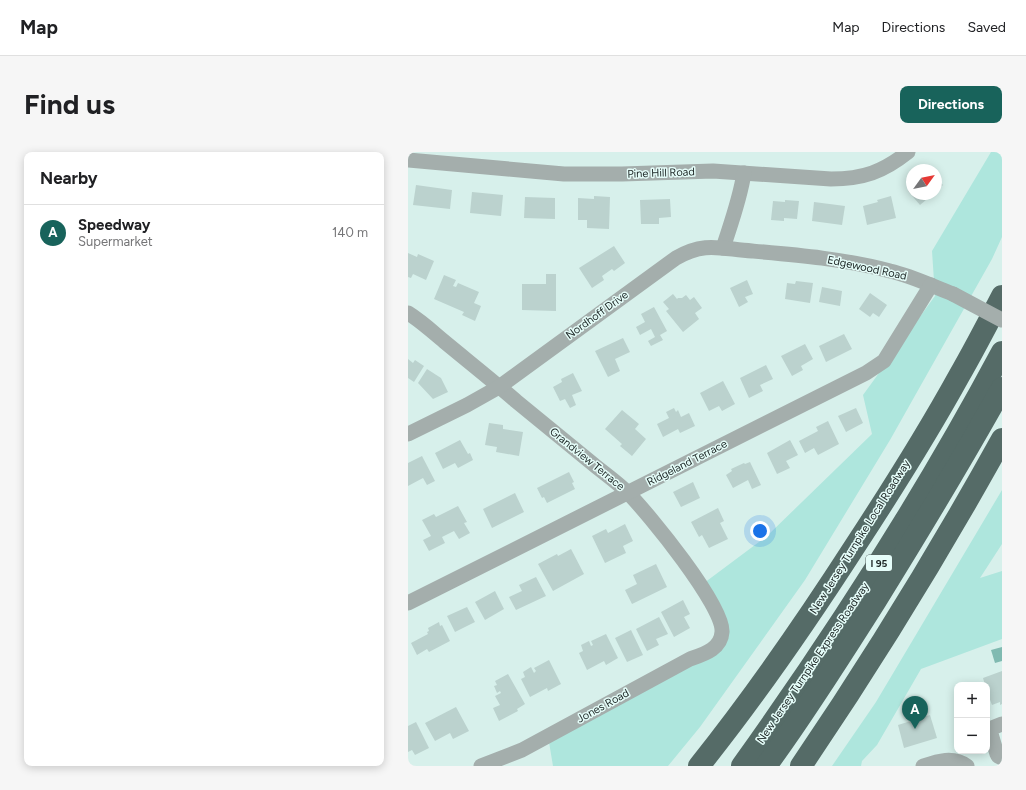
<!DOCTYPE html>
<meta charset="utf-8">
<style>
:root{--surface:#fff;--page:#f6f6f6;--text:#202124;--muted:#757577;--line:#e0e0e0;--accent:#18635b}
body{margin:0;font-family:Figtree,sans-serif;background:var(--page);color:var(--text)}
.controls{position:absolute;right:12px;bottom:12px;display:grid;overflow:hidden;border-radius:8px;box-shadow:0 2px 10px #0003}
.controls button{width:36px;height:36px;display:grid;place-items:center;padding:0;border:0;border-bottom:1px solid var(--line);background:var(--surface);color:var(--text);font:20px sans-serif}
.compass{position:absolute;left:498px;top:12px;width:36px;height:36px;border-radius:50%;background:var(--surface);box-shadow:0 2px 10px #0003;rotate:57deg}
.you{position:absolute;left:352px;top:379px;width:14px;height:14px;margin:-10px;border:3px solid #fff;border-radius:50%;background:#1a73e8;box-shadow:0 0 0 6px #1a73e833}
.badge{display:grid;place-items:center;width:26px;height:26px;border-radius:50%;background:var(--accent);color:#fff;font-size:13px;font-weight:700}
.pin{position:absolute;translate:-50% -33px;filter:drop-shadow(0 1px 2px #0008)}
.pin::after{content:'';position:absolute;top:21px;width:14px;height:12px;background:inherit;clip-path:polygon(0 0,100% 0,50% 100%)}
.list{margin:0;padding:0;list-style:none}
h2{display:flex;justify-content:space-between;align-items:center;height:52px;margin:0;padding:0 16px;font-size:17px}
h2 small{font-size:13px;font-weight:400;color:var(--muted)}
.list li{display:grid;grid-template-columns:26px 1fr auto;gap:12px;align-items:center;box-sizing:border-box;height:56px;padding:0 16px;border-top:1px solid var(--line)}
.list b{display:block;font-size:15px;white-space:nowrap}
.list p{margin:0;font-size:13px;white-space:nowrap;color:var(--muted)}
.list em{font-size:13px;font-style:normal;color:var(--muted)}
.map{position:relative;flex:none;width:594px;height:614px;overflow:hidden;border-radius:8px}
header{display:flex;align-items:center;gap:24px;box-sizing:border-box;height:56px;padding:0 20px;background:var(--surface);border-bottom:1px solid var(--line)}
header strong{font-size:19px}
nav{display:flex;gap:22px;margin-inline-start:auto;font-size:14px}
.intro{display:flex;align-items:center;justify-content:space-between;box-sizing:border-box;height:96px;padding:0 24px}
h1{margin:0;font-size:28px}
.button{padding:10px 18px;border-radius:8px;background:var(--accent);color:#fff;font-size:14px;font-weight:700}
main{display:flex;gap:24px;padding:0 24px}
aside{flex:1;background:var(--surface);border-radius:8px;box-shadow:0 2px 10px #0003}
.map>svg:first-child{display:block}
.green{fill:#aee6dd}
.water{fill:#80bab1}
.building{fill:#bbd2ce}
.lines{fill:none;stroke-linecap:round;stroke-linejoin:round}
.minor{stroke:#a4aeac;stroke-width:15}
.highway{stroke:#556b67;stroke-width:22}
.minor-bridge{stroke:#a4aeac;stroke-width:15}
.labels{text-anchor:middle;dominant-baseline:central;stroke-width:3;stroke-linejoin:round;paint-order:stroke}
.shield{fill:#e5fdf9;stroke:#586563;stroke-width:1}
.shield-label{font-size:10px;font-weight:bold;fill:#1b2423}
.street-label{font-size:11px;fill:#1b2423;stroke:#e5fdf9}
</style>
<header>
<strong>Map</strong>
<nav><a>Map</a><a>Directions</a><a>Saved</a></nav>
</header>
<div class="intro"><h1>Find us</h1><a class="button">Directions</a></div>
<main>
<aside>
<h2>Nearby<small></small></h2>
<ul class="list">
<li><span class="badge">A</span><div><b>Speedway</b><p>Supermarket</p></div><em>140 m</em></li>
</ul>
</aside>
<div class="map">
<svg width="594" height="614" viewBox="0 0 594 614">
<rect width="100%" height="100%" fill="#d7f0eb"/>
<g class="green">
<polygon points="583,0 594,0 594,85 584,107 482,288 397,428 292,575 260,614 145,614 140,584 312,489 292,434 359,384 464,282 455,243 527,144 524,99"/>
<polygon points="594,338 594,392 572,426 594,419 594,487 513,517 469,593 454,609 453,614 424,614 468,550"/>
</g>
<polygon class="water" points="594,495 594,509 587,511 583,498"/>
<g class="building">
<polygon points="528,26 535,33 528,39"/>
<polygon points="8,33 44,38 42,57 5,53"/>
<polygon points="504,35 504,42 525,42 512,53 500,39"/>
<polygon points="64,40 95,43 93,64 62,61"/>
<polygon points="186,44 202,45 201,77 179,76 179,68 170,68 170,46 186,47"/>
<polygon points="483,44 488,66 459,73 455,54 470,50 469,48"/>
<polygon points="117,45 147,46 147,67 116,66"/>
<polygon points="262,47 263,65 251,66 251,72 233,72 232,48"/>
<polygon points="377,48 391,49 389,67 376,66 376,69 363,68 365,49 377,50"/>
<polygon points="406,50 437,54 434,73 404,69"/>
<polygon points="206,94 217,111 206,119 204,117 194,124 196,128 184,136 171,116"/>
<polygon points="0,101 9,105 10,102 26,109 18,128 5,122 3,126 0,125"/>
<polygon points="138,122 148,122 148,159 114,158 114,132 138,132"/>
<polygon points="36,123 48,128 45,134 48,135 50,131 71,140 66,151 73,154 67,169 54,163 56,160 26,147"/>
<polygon points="339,128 345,142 337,145 340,150 331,155 322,136"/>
<polygon points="388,129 405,131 402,151 377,147 379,131 387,132"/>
<polygon points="414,135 434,139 432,154 411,150"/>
<polygon points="462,141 479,153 471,165 465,161 462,165 451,157"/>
<polygon points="265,142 269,147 270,146 274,146 278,143 282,148 286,145 294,156 287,161 291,167 275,180 258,159 261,157 255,150"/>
<polygon points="246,155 259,179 252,183 255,188 243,194 240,189 247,185 243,177 232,183 228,175 237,170 233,162"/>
<polygon points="436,182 444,197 418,210 411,194"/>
<polygon points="215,186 222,200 207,207 212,219 200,225 187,199"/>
<polygon points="397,192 405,207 393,214 395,218 384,224 373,204"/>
<polygon points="0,207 5,211 7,208 16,214 6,230 0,226"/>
<polygon points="358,213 365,227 352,233 355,239 341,246 332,226"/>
<polygon points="19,217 33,226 40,240 25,247 10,231"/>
<polygon points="165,221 174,239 164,243 168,253 162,256 157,247 152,249 145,235 154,230 153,227"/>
<polygon points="315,229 327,252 314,259 311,254 301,259 292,241"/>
<polygon points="266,256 268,260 270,258 273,265 281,261 287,274 272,281 270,277 255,285 249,272 261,266 258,260"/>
<polygon points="448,256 455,271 438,280 430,264"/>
<polygon points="214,258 231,272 227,277 238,287 224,304 212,294 214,292 197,277"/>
<polygon points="420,269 431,292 410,303 406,296 397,301 391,289 410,279 408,275"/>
<polygon points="81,271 95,273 95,277 115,280 111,304 88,300 89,295 77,293"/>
<polygon points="52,288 60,302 62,301 65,308 50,316 47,311 35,317 27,301"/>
<polygon points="382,288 390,303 378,309 382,316 369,322 359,301"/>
<polygon points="14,304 27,329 19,333 15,326 0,334 0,311"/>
<polygon points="342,310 353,333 344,337 340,328 325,336 318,323 324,319 323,317 336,311 337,312"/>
<polygon points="161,320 166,330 164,331 167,337 139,351 136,345 134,346 129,336"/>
<polygon points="285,330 292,346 273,355 265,340"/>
<polygon points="107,341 116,360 84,376 75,357"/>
<polygon points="50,354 59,370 56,371 62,381 51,387 46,379 34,385 37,391 21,399 15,388 23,384 14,368 26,362 28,365"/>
<polygon points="310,356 316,369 312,371 320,387 301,396 294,383 291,385 283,370"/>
<polygon points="217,372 225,389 215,394 218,401 197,411 184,384 198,377 200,381"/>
<polygon points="163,397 176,422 145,439 130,412 149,402 150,404"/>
<polygon points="248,412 259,435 224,452 217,438 229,432 225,423"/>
<polygon points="128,425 138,444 108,458 101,445 114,439 111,433"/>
<polygon points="87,439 96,457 77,468 67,450"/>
<polygon points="275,448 282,462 276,465 282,476 266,485 253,460"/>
<polygon points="59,455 67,470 47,480 39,464"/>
<polygon points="251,465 260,482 248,487 251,493 239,499 228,477"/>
<polygon points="31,470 32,474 34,473 42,489 21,500 19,497 9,503 3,491 20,482 19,480 21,479 20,476"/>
<polygon points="223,478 235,503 219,510 207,486"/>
<polygon points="198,482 210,506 198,513 196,509 179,518 171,501 175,499 173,493 181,489 183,494 185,493 183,489"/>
<polygon points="141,508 153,532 140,539 139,536 122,545 113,527 117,525 115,520 123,515 126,521 128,519 126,516"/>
<polygon points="594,519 594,552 592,553 592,550 584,553 581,545 579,546 579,533 577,533 575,526"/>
<polygon points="100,522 117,552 109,557 110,559 91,569 85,556 92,553 87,544 93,541 92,539 89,541 86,534 89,533 87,529"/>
<polygon points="48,555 61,579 45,587 42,581 27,589 17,571"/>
<polygon points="522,563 529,586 496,596 490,573"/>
<polygon points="8,570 21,596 7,603 4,598 0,600 0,574"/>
</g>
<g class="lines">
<g class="minor">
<path d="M0 8 156 22H214L305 19 423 27C455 27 475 20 500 0"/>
<path d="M315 96C323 71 332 47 336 21"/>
<path d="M0 161C13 169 26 181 38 191 61 210 85 229 108 249 134 270 159 291 185 312 197 322 209 330 220 341 240 361 316 454 314 480 313 497 296 502 282 507L114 598 73 614"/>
<path d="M0 282 59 253 91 235 268 106C297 89 313 97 344 99 390 103 437 107 482 119 504 124 524 134 545 142"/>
<polyline points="0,451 458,221 476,209 523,133"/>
<polyline points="594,572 584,576 583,582 589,602 590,604 594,606"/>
<path d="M515 614C530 609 545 604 559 614"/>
</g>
<g class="highway">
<path d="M291 614C347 544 398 470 447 394 483 339 519 282 551 224 566 198 580 171 594 144"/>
<path d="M334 614C429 481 517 344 594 200"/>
<path d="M358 614C397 561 432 505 467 450 511 379 554 308 594 236"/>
<path d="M393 614C465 508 532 399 594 287"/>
</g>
<polyline class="minor-bridge" points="545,142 594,168"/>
</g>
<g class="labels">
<rect class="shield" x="458" y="403" width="26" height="16" rx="3"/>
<g class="shield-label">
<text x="471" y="411">I 95</text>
</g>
<g class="street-label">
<text transform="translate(253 21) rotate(-2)">Pine Hill Road</text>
<text transform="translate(459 116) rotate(12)">Edgewood Road</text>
<text transform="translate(189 163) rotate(-36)">Nordhoff Drive</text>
<text transform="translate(179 307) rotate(39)">Grandview Terrace</text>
<text transform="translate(279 311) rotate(-27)">Ridgeland Terrace</text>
<text transform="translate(452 385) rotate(-58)">New Jersey Turnpike Local Roadway</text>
<text transform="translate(405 511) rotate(-56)">New Jersey Turnpike Express Roadway</text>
<text transform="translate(195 554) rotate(-29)">Jones Road</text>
</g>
</g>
</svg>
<div class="controls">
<button>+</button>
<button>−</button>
</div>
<svg class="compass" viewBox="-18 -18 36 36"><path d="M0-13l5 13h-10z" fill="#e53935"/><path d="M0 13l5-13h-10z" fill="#757577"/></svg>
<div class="you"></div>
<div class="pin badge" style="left:507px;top:577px">A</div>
</div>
</main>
